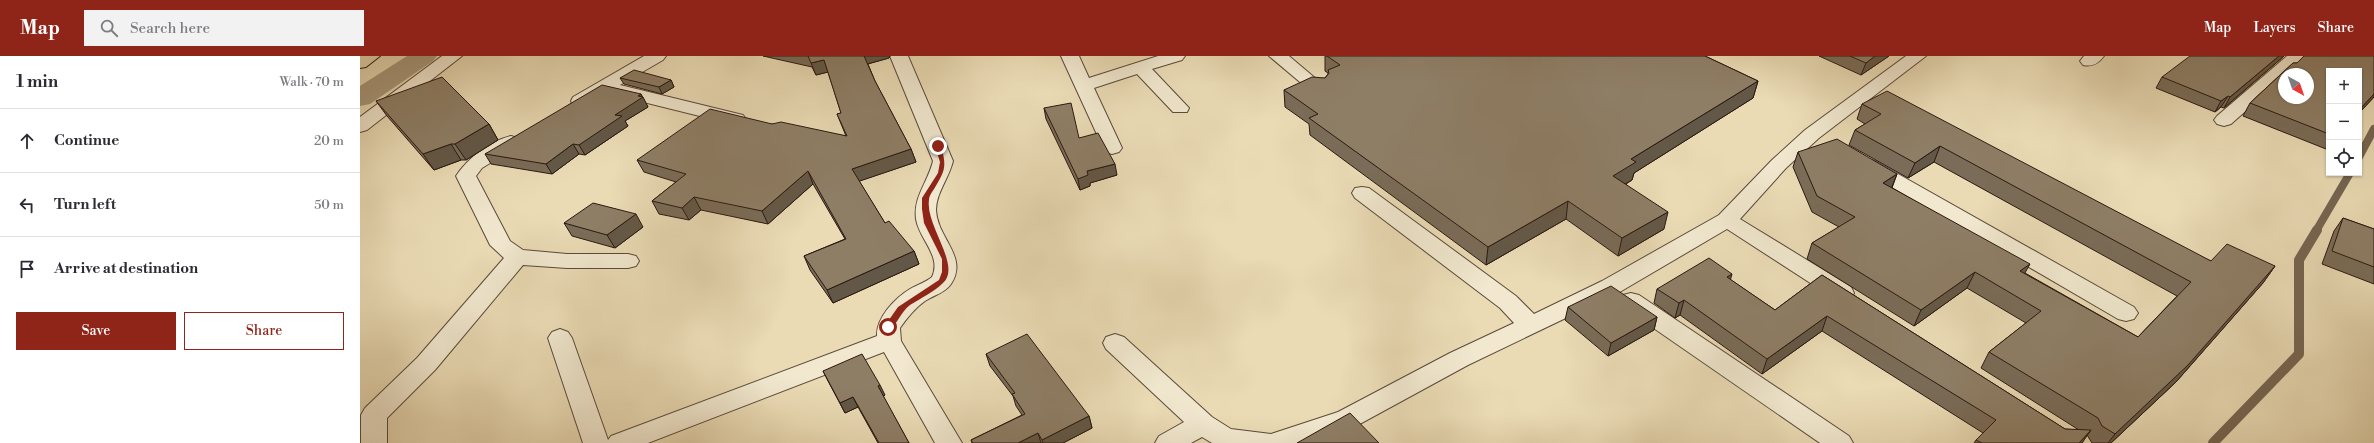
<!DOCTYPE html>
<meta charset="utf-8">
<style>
:root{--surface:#fff;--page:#f2f2f3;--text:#2b2b33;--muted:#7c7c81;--line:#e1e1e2;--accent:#8f2418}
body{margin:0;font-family:"Libre Bodoni",serif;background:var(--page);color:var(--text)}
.controls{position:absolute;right:12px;top:12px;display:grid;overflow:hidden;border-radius:0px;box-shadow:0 1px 3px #0004}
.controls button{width:36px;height:36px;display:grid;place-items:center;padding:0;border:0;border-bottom:1px solid var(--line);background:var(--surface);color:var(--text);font:20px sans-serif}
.compass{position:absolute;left:1918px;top:12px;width:36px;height:36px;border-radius:50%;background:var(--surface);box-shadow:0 1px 3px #0004;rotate:140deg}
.stop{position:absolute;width:12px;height:12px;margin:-9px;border:3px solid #8f2418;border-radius:50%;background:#fff}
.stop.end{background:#8f2418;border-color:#fff;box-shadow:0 1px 4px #0008}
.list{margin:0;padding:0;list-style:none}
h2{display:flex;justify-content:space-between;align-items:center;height:52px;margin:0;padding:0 16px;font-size:17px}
h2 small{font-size:13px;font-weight:400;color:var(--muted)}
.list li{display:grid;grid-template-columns:26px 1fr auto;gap:12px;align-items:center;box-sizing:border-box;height:64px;padding:0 16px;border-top:1px solid var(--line)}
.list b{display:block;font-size:15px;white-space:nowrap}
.list em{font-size:13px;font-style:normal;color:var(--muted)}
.actions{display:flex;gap:8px;padding:12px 16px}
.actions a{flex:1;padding:9px 0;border:1px solid var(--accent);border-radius:0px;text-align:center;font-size:14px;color:var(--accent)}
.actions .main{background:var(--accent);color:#fff}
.icon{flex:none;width:22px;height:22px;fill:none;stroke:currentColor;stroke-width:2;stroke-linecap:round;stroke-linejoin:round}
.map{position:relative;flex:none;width:2014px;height:387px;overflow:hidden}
header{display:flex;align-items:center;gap:24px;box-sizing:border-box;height:56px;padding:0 20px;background:var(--accent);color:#fff}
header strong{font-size:19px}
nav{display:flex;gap:22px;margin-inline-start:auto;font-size:14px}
.search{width:280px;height:36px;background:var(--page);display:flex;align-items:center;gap:10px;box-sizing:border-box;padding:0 14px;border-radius:0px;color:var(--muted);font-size:15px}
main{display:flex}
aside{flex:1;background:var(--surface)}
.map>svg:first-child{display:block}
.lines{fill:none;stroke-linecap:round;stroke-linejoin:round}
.stream-far1{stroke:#766652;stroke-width:8}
.stream{stroke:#766652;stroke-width:10}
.canal{fill:#a9997d;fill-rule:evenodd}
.minor-casing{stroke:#5a4a3a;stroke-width:2}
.highway-casing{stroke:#2a1911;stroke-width:2}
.minor{fill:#f1e8cf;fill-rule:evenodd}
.highway{fill:#eadbb5;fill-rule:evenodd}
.wall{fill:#7a6c58;stroke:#2a1911;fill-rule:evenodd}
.shaded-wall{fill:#635847;stroke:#2a1911}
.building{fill:#8e7e66;stroke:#2a1911;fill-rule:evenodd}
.route{fill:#8f2418}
</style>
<header>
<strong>Map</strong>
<div class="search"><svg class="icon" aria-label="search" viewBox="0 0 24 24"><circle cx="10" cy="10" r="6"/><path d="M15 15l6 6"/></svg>Search here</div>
<nav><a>Map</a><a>Layers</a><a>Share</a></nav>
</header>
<main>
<aside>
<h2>1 min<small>Walk · 70 m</small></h2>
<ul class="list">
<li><svg class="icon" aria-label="ahead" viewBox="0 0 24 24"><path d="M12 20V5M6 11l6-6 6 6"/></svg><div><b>Continue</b></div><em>20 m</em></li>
<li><svg class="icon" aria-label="left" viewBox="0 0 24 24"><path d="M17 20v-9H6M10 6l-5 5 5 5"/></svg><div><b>Turn left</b></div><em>50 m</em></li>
<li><svg class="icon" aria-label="arrive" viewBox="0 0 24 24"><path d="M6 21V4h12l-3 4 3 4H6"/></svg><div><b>Arrive at destination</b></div></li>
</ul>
<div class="actions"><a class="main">Save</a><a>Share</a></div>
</aside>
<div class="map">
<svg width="2014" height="387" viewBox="0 0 2014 387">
<rect width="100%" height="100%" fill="#eadbb5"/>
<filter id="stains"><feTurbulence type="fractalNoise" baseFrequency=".005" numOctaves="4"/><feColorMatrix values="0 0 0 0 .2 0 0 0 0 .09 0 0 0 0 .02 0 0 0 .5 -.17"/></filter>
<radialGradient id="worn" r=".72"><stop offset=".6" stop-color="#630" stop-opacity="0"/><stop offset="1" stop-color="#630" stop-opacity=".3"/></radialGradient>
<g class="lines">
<g class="stream-far1">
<polyline points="1999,101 2014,73"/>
<polyline points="1956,175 1990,117"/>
</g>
<polyline class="stream" points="1853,387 1939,298 1939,204 1957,174"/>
<polygon class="canal" points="47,0 77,0 73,5 10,48 0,50 0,30"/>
<g class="minor-casing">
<g id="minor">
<polygon points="82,0 102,0 7,74 0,76 0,61"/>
<polygon points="284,0 306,0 303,4 260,29 383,59 386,63 383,67 376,69 247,37 220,51 213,49 211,45 213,41"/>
<path d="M530 0H548L593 105C589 122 576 137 576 154 577 182 609 201 591 228 585 237 574 239 565 245 555 252 547 262 540 272L541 285 602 387H575L524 296 288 387H223L188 282 192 276 200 273 208 276 212 282 248 384 251 380 517 280C516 262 535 242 550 233 557 229 566 226 572 221 582 200 559 183 556 163 553 141 568 126 573 105Z"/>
<polygon points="701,0 719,0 729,22 798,0 825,0 822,4 792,13 829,52 827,56 813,56 777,18 734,32 762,92 759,96 752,98 745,96"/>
<polygon points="909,0 929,0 968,33 965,37 953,37"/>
<polygon points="1546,0 1566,0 1459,82 1426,112 1380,163 1491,231 1494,237 1491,243 1483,245 1475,243 1367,173 1258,237 1108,309 996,370 947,387 852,387 842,381 831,387 795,387 799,380 824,366 746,293 743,287 746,281 755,278 764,281 852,361 871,373 911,378 978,356 1090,297 1154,267 1140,252 995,142 992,137 995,132 1002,131 1009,132 1156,240 1174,258 1242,225 1359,159 1412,104 1445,74"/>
<path d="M1724 0H1744C1738 8 1732 11 1723 9L1720 5Z"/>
<polygon points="1927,0 1947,0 1928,18 1924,18 1924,21 1871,68 1864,70 1857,68 1854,64 1857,60"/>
<path d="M151 80 158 82 161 86 158 90 122 112 116 120 150 185 163 194 207 198H268L276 200 279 205 276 210 268 212H207L163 209 75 314 27 362V387H1V359L5 352 57 302 144 202 130 189 96 120C108 102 130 85 151 80Z"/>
<polygon points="1508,103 1515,105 1774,251 1778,257 1774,263 1766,265 1758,263 1501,113 1498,109 1501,105"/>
<polygon points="1271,237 1279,239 1489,380 1493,387 1460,387 1263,251 1259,245 1263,239"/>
</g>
</g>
<g class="highway-casing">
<polygon id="highway" points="0,0 20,0 6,11 0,12"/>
</g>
<use href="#minor" class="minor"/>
<use href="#highway" class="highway"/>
</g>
<g class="wall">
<polygon points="403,0 530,0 529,2 508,8 515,25 551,93 556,106 499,125 525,167 554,195 559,208 473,247 450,214 444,200 485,183 453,128 408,168 341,154 329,164 299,158 292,145 316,126 284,116 277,104 412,68 486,80 477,58 481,57 468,16 456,19 452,11"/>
<polygon points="965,0 1345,0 1398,25 1393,42 1274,117 1272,124 1266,128 1304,173 1258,200 1206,163 1126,209 950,79 949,68 925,51 924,34 965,22 968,18 968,17 965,15"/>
<polygon points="1459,0 1529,0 1501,19"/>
<path d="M1944 0H2014V41L1999 57V15H1969V89L1966 93 1883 60 1890 47 1933 7H1937ZM1924 18H1948V42H1924Z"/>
<polygon points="1923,1 1864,52 1861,51 1855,56 1796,32 1802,21"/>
<polygon points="260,22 311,24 314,31 302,38 264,28"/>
<polygon points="281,38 288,51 265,65 268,70 225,99 219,98 192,118 131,108 125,98"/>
<polygon points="16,45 129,68 138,84 106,104 101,104 74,114 27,60"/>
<polygon points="1502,48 1851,205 1915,210 1903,227 1816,326 1751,387 1732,387 1727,379 1722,387 1614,387 1616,384 1623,377 1462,275 1402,318 1320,259 1315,262 1294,247 1297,233 1371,224 1415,254 1462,219 1705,373 1719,374 1621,312 1629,296 1666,267 1607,232 1554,270 1447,203 1452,187 1479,171 1452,156 1433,111 1438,96 1537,118 1532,132 1665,217 1778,281 1817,240 1574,106 1548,122 1489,89 1495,74 1505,68 1497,63"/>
<polygon points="684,52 719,82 757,119 730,127 730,130 720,134 686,63"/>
<polygon points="1983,162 2014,173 2014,228 1962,208 1974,175"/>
<polygon points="204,167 283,171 255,192 212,180"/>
<polygon points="1208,251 1297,261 1294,274 1248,300 1205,264"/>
<polygon points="626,298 729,360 732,372 703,387 612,387 611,384 662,359 656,350 653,340 630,310"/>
<polygon points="463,315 525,339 523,340 549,387 518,387 498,351 485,357 468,325"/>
</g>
<g class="shaded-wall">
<polygon points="504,0 530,0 529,2 507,8"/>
<polygon points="1515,0 1529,0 1501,19 1506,7"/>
<polygon points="1919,0 1924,0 1864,52 1870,41"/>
<polygon points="464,4 468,16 456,19 451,7"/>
<polygon points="311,24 314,31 302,38 299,31"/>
<polygon points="1398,25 1393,42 1274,117 1272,124 1250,137 1253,120 1271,103"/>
<polygon points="281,38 282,42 283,41 288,51 265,65 268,70 225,99 219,89"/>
<polygon points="2014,38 2014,41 1999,57 1999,54"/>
<polygon points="1868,40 1861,51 1855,56 1861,45"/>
<polygon points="129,68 138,84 106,104 95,88"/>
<polygon points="91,88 101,104 74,114 63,98"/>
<polygon points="213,88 219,98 192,118 186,108"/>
<polygon points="1580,90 1574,106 1548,122 1555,107"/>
<polygon points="551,93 556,106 497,126 492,113"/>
<polygon points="755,108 757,119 730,127 730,130 720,134 718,123 727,115"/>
<polygon points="448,115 453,128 408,168 402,155"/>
<polygon points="1537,118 1531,133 1523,127"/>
<polygon points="334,141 341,154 329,164 322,152"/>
<polygon points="1208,145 1206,163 1126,209 1128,191"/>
<polygon points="1308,156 1304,173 1258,200 1262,182"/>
<polygon points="276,158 283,171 255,192 247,179"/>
<polygon points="554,195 559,208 473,247 467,234"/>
<polygon points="1670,208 1661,224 1660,215"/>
<polygon points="1915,210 1903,227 1816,326 1751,387 1748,387 1755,378"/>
<polygon points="1615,216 1607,232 1554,270 1561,254"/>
<polygon points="1372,218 1368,233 1367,221"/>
<polygon points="1324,244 1320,259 1315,262 1319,247"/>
<polygon points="1467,260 1462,275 1402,318 1407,303"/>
<polygon points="1297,261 1294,274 1248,300 1251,287"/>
<polygon points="520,329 525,339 522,340 518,330"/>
<polygon points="493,341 498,351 485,357 480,347"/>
<polygon points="729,360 732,372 703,387 683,387 682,384"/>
<polygon points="1731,374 1722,387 1719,387"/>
<polygon points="678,377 681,387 658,387"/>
</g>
<g class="building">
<polygon points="448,0 504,0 515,25 551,93 492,113 525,167 529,165 554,195 467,234 444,200 486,183 448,115 402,155 334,141 322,152 292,145 326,118 277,104 350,53 412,68 421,66 487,80 477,58 481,57 464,4 451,7"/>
<polygon points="967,0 1345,0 1398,25 1271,103 1276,106 1253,120 1308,156 1262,182 1208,145 1128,191 949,62 958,58 924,34 952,21 965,22 969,17 968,14 980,9"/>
<polygon points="1490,0 1515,0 1506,7"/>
<polygon points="1830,0 1919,0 1870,41 1868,40 1861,45 1802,21"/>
<path d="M1944 0H2014V38L1999 54V15H1969V78L1890 47 1933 7H1937ZM1924 18H1948V42H1924Z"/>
<polygon points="274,14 311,24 299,31 260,22"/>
<polygon points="82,21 129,68 95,88 91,88 63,98 16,45"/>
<polygon points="242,29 281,38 278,40 283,41 255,59 262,60 219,89 213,88 186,108 125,98"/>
<polygon points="1527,35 1851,205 1867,188 1915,210 1828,309 1755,378 1742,370 1738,362 1629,296 1681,255 1615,216 1561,254 1452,187 1495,161 1457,140 1438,96 1477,83 1537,118 1523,127 1670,208 1660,215 1778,281 1831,226 1580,90 1555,107 1495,74 1521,58 1502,48"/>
<polygon points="711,47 719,82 738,77 755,108 727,115 728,119 718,123 684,52"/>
<polygon points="233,147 276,158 247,179 204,167"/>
<polygon points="1983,162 2014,173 2014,211 1972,195"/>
<polygon points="1349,202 1372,218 1367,221 1415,254 1462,219 1705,373 1731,374 1719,387 1622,387 1616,384 1636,364 1467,260 1407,303 1324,244 1319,247 1297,233"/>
<polygon points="1251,230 1297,261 1251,287 1208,251"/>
<polygon points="667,278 729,360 682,384 678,377 658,387 613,387 611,384 665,358 652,338 655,337 626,298"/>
<polygon points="502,298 520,329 518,330 549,387 519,387 493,341 480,347 463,315"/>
<polygon points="990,357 1019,387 937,387"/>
</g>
<path class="route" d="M578 89 581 90C587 111 585 115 574 133 572 136 569 140 569 144 565 169 602 210 583 227 574 236 561 242 550 249 541 255 537 270 528 274L524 271 538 251 579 224 582 216V203L564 167 562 153V142L578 117 580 106 575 90Z"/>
<rect width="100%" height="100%" filter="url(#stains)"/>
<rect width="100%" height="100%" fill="url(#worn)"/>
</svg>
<div class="controls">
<button>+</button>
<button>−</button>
<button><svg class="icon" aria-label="locate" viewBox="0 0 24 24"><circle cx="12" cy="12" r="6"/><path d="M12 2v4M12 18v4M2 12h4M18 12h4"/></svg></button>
</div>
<svg class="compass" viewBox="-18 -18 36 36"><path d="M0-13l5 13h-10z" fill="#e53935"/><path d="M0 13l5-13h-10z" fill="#7c7c81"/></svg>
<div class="stop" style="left:528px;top:271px"></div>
<div class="stop end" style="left:578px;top:90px"></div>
</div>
</main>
